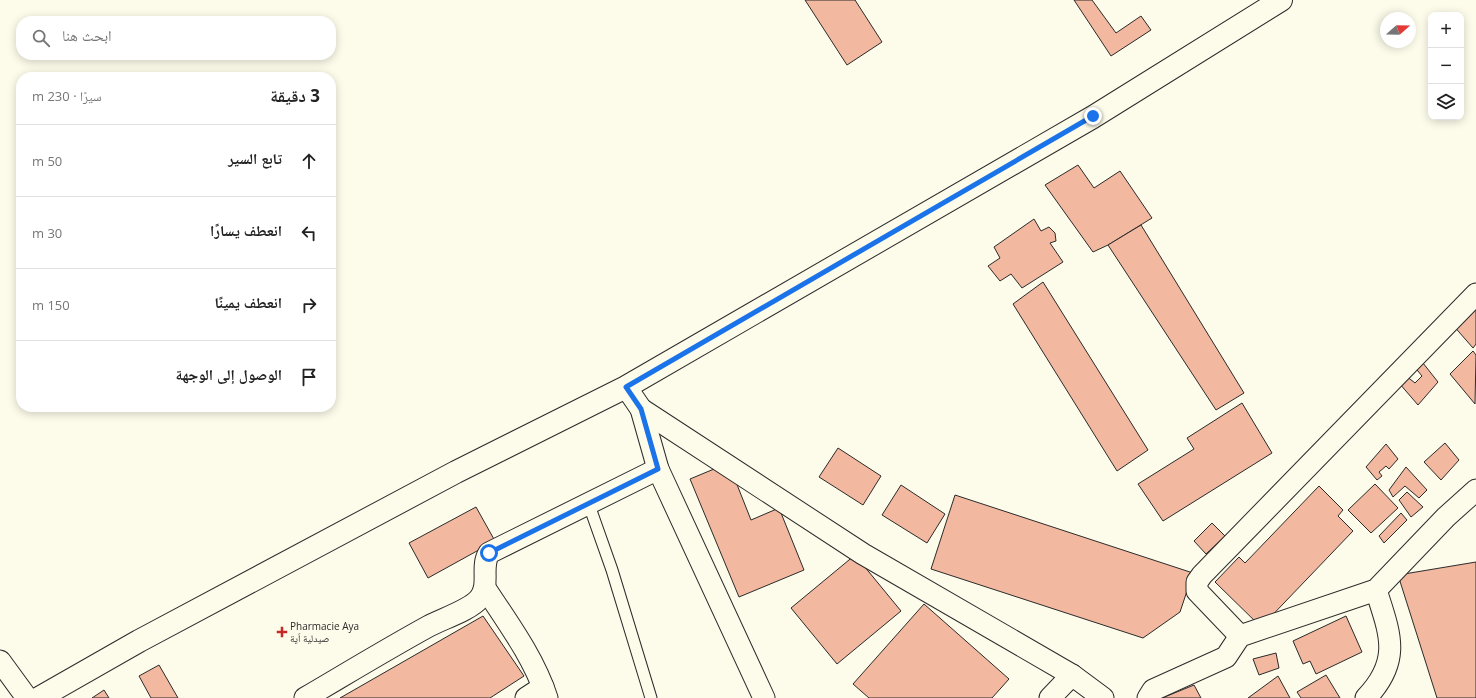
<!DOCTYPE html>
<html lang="ar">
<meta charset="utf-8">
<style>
:root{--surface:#fff;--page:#f2f2f2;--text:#222;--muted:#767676;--line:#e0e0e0}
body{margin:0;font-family:"Open Sans","Noto Naskh Arabic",sans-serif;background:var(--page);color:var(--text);direction:rtl}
.controls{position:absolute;right:12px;top:12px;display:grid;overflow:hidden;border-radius:8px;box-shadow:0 2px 10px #0003}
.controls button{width:36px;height:36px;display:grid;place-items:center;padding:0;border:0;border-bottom:1px solid var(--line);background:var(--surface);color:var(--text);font:20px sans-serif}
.compass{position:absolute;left:1380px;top:12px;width:36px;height:36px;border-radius:50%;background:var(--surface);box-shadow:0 2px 10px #0003;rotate:70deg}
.stop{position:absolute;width:12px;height:12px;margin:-9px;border:3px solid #1a73e8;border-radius:50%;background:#fff}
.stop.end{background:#1a73e8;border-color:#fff;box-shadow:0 1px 4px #0008}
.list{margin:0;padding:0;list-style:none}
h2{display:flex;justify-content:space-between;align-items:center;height:52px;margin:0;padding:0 16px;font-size:17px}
h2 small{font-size:13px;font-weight:400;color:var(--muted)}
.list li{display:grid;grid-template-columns:26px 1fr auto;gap:12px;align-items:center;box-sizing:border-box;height:72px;padding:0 16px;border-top:1px solid var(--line)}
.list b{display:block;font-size:15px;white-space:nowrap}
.list em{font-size:13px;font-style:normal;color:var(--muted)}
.icon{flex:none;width:22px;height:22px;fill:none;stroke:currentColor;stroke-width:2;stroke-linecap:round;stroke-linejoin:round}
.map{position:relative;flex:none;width:1476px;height:698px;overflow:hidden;direction:ltr}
.search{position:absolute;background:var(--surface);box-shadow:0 2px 10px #0003;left:16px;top:16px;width:320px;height:44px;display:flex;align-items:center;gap:10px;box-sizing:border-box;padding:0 14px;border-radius:16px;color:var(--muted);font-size:15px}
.panel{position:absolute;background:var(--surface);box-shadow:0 2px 10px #0003;left:16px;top:72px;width:320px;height:340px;border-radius:16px;direction:rtl}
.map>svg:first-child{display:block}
.building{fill:#f2b8a0;stroke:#2b2b2b}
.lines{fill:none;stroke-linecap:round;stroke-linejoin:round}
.lane-casing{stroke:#2b2b2b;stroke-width:13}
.street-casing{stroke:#2b2b2b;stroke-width:23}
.secondary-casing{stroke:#2b2b2b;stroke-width:24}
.lane{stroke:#fdfbea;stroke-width:11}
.street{stroke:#fdfbea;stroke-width:21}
.secondary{stroke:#fdfbea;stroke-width:22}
.route{stroke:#1a73e8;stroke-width:5}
.poi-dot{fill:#c62828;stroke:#fdfbea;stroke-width:1.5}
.labels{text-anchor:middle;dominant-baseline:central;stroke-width:3;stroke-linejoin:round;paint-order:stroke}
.poi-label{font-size:10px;fill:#2b2b2b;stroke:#fdfbea;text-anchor:start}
</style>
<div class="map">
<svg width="1476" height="698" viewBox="0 0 1476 698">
<rect width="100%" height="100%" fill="#fdfbea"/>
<g class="building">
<polygon points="805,0 855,0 882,42 847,65"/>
<polygon points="1074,0 1092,0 1116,33 1141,16 1151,30 1111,56"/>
<polygon points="1078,165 1094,188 1120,171 1152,218 1108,245 1093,252 1045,185"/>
<polygon points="1034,219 1041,231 1049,227 1055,233 1056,241 1050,243 1063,262 1022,288 1011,274 1000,281 988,266 1000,258 994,247"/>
<polygon points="1141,225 1244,393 1216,410 1108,245"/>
<polygon points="1043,282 1148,450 1117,471 1013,304"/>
<polygon points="1476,300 1476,344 1473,348 1452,324"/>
<polygon points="1473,351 1476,355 1475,404 1450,374"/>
<polygon points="1419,358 1438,382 1418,405 1399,383 1405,375 1415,383 1422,376 1413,365"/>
<polygon points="1242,403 1272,453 1163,521 1138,484 1194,449 1187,438"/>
<polygon points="1445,443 1459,460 1441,480 1424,462"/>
<polygon points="1386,444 1398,459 1389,469 1386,466 1379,472 1382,476 1377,480 1366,467"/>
<polygon points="838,448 881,476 863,505 819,477"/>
<polygon points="1406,467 1427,490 1419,498 1405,486 1393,497 1389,490"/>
<polygon points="714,469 734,477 751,520 779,508 804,570 739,597 690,479"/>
<polygon points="1375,484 1398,508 1371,533 1348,510"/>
<polygon points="901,485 945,514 927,543 882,515"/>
<polygon points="1319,486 1343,510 1338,516 1353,531 1261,627 1215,582 1239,557 1245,563"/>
<polygon points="1407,492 1423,507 1411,517 1399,500"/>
<polygon points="955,495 1193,573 1180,612 1143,638 931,569"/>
<polygon points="476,507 495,541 428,578 409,543"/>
<polygon points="1401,513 1407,520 1384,543 1379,536"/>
<polygon points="1212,523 1225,536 1206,554 1194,541"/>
<polygon points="855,555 901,611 837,664 791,608"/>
<polygon points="1476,562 1476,698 1437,698 1398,575"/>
<polygon points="924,604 1009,679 992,698 869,698 853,684"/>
<polygon points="483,616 524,676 490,698 340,698"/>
<polygon points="1346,616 1362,652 1316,674 1310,661 1303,664 1293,641"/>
<polygon points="1276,653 1279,668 1259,675 1253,659"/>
<polygon points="159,665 178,698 151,698 139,676"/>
<polygon points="1326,675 1340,698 1301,698 1297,692"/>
<polygon points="1278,676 1290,698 1248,698"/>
<polygon points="1194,685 1201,698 1162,698"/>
<polygon points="104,690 109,698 92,698"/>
</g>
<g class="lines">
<g class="lane-casing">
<polyline id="lane" points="589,505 612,570 651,698"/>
</g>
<g class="street-casing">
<g id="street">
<polyline points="626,387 641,409 658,469 764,698"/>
<polyline points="641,409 863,554 1072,675 1103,698"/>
<path d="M485 588C508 623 534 658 547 698"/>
<polyline points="1240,636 1197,591 1197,582 1202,575 1476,294"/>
<polyline points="0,661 27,698"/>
<path d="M305 698C346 674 387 649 429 626 442 619 470 610 479 599 491 585 480 567 489 553L658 469"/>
<polyline points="526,698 543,687"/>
<polyline points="1050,698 1072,675"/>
<polyline points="1148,698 1153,690 1226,657 1240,636 1376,590 1446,517 1476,490"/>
<path d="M1366 698C1402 660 1390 634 1376 590"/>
</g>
</g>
<g class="secondary-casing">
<polyline id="secondary" points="39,698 139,641 456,472 626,387 1093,117 1281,0"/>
</g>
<use href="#lane" class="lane"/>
<use href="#street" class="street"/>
<use href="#secondary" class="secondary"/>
</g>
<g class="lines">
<polyline class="route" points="489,553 658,469 641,409 626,387 1093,116"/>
</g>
<path class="poi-dot" d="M280 626h4v4h4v4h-4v4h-4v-4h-4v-4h4z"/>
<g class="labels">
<g class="poi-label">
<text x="290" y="626">Pharmacie Aya<tspan x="290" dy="12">صيدلية اَية</tspan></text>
</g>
</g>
</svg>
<div class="controls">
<button>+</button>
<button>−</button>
<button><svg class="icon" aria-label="layers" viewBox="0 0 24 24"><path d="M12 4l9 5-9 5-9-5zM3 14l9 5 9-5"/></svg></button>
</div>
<svg class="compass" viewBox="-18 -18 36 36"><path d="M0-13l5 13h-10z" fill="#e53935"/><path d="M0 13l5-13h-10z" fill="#767676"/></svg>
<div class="stop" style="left:489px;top:553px"></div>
<div class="stop end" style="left:1093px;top:116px"></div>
<div class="search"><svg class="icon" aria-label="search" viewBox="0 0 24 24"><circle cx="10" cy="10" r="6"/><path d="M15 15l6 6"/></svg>ابحث هنا</div>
<section class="panel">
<h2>3 دقيقة<small>سيرًا · 230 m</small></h2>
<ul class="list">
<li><svg class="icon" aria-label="ahead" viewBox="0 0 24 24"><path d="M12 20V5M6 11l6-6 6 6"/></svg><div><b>تابع السير</b></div><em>50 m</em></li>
<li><svg class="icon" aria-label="left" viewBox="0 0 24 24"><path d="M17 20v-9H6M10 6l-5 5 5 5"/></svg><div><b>انعطف يسارًا</b></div><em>30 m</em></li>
<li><svg class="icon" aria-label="right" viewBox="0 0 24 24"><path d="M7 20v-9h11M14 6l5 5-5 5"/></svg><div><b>انعطف يمينًا</b></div><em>150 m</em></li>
<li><svg class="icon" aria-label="arrive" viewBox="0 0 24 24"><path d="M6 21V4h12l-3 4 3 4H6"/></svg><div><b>الوصول إلى الوجهة</b></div></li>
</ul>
</section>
</div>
